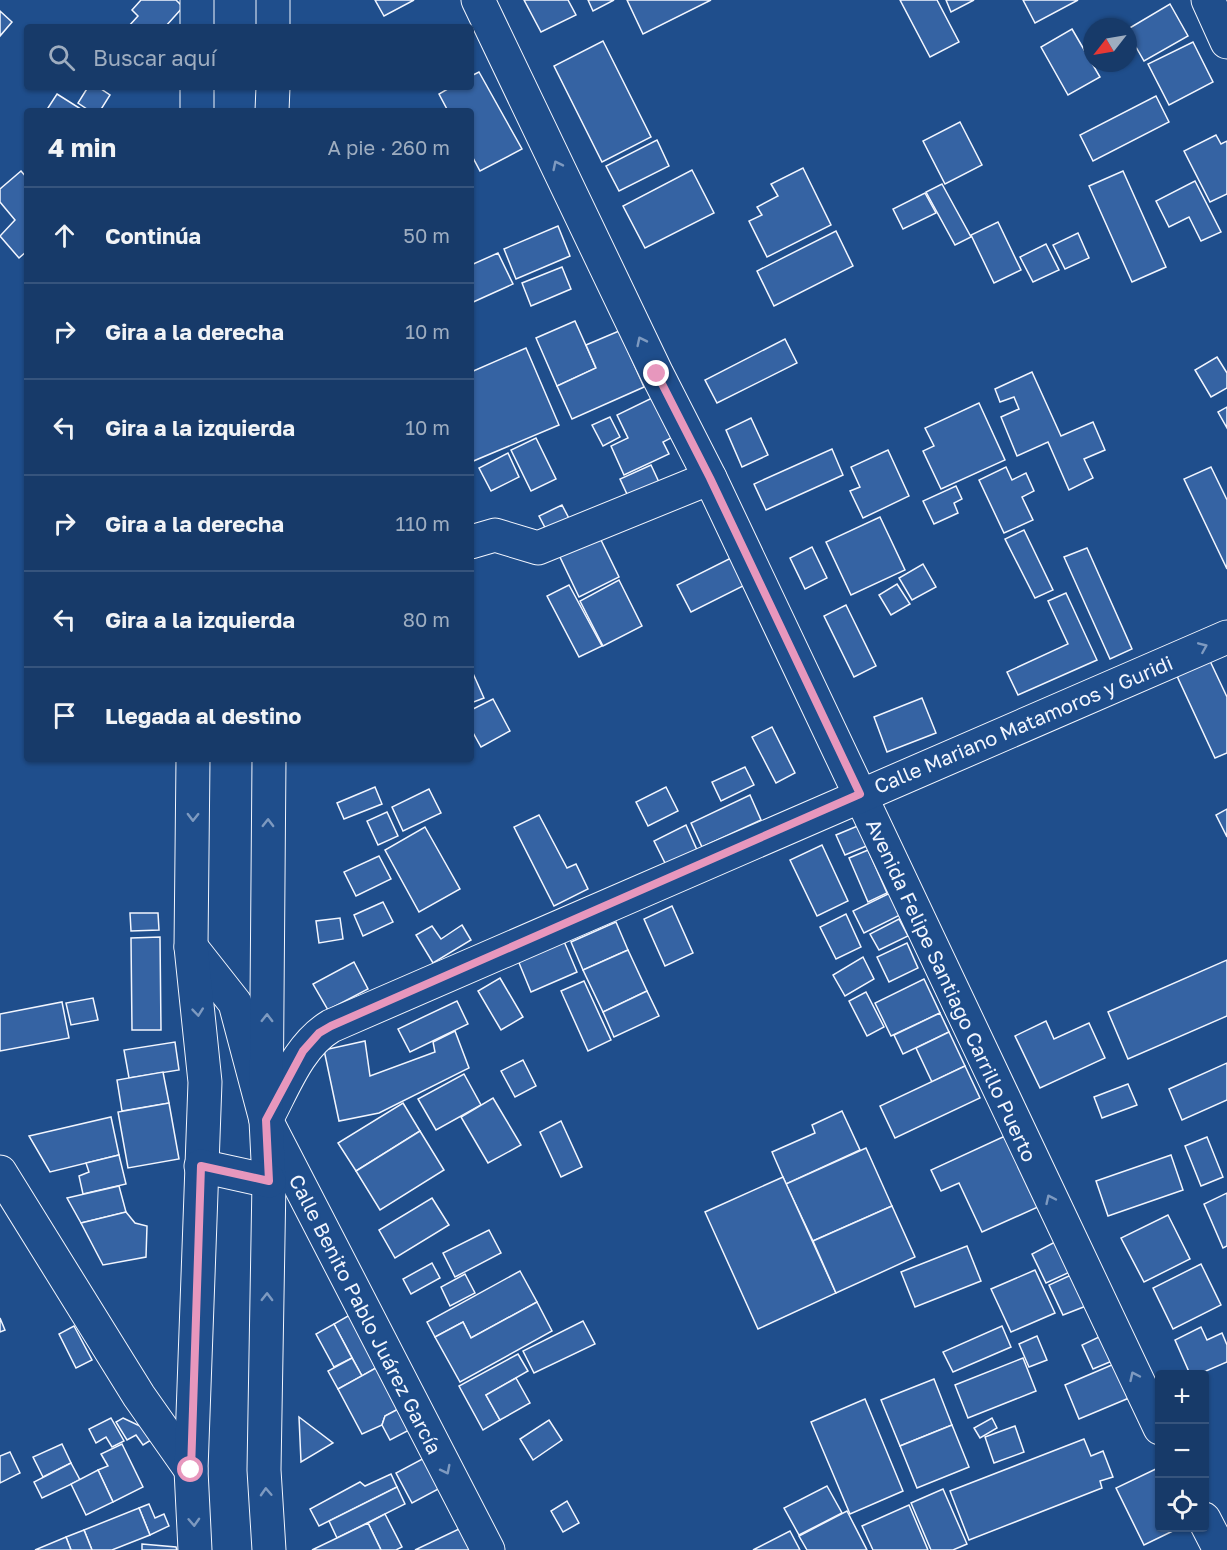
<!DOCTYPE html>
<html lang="es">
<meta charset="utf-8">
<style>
:root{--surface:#173a69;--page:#20416f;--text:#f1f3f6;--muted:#9eadc0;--line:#36547d}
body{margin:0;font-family:"Golos Text",sans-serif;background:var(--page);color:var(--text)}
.controls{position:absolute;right:18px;bottom:18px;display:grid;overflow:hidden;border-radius:6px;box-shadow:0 2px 4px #0004}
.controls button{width:54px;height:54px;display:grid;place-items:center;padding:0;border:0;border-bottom:2px solid var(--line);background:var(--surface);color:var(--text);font:30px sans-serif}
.compass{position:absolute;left:1083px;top:18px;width:54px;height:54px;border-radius:50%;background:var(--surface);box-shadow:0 2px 4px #0004;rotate:239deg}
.stop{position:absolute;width:18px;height:18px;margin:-14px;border:4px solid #e797bd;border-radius:50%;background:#fff}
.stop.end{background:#e797bd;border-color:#fff;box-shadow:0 2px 6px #0008}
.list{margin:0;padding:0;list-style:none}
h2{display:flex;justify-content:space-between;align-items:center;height:78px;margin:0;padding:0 24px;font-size:26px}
h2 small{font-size:20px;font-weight:400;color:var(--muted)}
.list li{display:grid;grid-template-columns:39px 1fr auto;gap:18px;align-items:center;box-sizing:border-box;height:96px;padding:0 24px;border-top:2px solid var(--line)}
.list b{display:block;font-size:22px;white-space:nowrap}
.list em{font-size:20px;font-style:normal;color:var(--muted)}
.icon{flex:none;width:33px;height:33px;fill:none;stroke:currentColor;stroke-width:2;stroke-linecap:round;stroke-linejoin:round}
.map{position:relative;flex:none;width:1227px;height:1550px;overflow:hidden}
.search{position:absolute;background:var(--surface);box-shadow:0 2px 4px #0004;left:24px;top:24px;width:450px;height:66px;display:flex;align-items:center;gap:15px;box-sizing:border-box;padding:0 21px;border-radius:6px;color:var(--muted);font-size:22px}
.panel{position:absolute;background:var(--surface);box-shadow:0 2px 4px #0004;left:24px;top:108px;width:450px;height:654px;border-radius:6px}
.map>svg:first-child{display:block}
.building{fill:#3563a3;stroke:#f2f6ff;stroke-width:1.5}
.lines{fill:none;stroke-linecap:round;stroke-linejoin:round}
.minor-casing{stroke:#f2f6ff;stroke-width:35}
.major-casing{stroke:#f2f6ff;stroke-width:35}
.minor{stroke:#1f4e8c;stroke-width:33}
.major{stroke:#1f4e8c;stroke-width:33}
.oneway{stroke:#7e9ac0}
.route{stroke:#e797bd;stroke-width:8}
.labels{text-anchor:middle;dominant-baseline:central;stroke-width:4.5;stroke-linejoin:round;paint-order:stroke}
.street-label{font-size:20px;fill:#f2f6ff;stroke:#1f4e8c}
</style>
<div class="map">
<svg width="1227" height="1550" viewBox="0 0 1227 1550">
<rect width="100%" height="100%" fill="#1f4e8c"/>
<g class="building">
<polygon points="141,0 176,0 183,7 165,27 128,27 138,16 132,10"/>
<polygon points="375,0 414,0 384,16"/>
<polygon points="524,0 568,0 576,15 541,32"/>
<polygon points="588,0 614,0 593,11"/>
<polygon points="627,0 711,0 643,34"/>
<polygon points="900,0 937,0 959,42 930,57"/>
<polygon points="946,0 974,0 951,12"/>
<polygon points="1023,0 1078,0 1035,23"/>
<polygon points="1170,4 1188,36 1144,61 1128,33 1128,29"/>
<polygon points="0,11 12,22 0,36"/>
<polygon points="1072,29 1100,77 1068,95 1041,47"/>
<polygon points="603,41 651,137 602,162 554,66"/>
<polygon points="1193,42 1213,82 1169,105 1148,64"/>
<polygon points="479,72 522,149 480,171 471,154 471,111 448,111 439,94 451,87 471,87 471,76"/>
<polygon points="88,87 98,87 110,95 100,111 90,111 78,103"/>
<polygon points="57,94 84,111 46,111"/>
<polygon points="1156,96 1169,122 1093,161 1080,135"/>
<polygon points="960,122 982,165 945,184 923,141"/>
<polygon points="1216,135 1221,144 1227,141 1227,194 1210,202 1184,151"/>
<polygon points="657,140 669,166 619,191 606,166"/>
<polygon points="803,168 831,225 767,257 749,221 762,215 757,207 778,196 771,184"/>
<polygon points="692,170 714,213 645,248 623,206"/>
<polygon points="21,171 27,178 27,251 19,258 0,236 15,220 0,202 0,189"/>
<polygon points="1123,171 1166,267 1132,282 1089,186"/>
<polygon points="1195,181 1221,232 1201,241 1189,217 1169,227 1156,201"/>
<polygon points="942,184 971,237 955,245 926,192"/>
<polygon points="925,193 936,213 903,229 893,209"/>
<polygon points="998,222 1021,270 994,283 971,235"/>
<polygon points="558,226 570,256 516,279 504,249"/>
<polygon points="836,231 853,266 774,306 757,271"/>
<polygon points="1078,233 1089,258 1065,269 1053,245"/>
<polygon points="1046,244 1059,270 1033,282 1020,257"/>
<polygon points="498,253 513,284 471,303 471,265"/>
<polygon points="562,267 571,289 531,306 522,283"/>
<polygon points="575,321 596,368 557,386 536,338"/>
<polygon points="619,331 644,387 572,419 557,386 596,368 586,345"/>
<polygon points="785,339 797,363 717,403 705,380"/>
<polygon points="526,348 559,425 471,462 471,372"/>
<polygon points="1217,357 1227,373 1227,388 1211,397 1195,370"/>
<polygon points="1032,372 1061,436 1093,422 1105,450 1084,459 1093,478 1069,490 1048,442 1017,456 1001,417 1019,409 1014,397 1000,402 995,389"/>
<polygon points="652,398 671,438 663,442 669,454 624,475 611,446 628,438 617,415"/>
<polygon points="979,403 1005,460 941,489 923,451 934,446 925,428"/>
<polygon points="1227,407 1227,428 1218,412"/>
<polygon points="610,417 620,437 603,446 592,425"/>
<polygon points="751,418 768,455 742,467 726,430"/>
<polygon points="536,438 556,479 531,491 511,450"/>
<polygon points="832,449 843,475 766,510 754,484"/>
<polygon points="888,450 909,496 863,518 850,491 860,487 851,467"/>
<polygon points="508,453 519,477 491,491 479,468"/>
<polygon points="651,465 664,493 633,507 620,479"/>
<polygon points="1006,467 1012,480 1026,473 1034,491 1022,497 1033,520 1004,533 979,480"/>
<polygon points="1211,467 1227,500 1227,569 1184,479"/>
<polygon points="956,486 962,499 954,503 958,513 934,524 923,501"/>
<polygon points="562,505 574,528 551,539 539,516"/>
<polygon points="880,517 905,570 851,595 826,542"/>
<polygon points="1024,530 1053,590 1035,598 1005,539"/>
<polygon points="599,536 619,577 579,597 559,555"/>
<polygon points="812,547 827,578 805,589 790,558"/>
<polygon points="1087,548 1132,649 1110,659 1064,557"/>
<polygon points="731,558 745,585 691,612 677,585"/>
<polygon points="923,564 936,587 912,600 899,578"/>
<polygon points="619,580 642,626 603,646 580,601"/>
<polygon points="897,584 910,604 891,615 879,595"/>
<polygon points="569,585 602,646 579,657 547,596"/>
<polygon points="1066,593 1097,660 1018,695 1007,672 1068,644 1048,601"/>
<polygon points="846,605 876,666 854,677 824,616"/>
<polygon points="1210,661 1227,697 1227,753 1215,758 1177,676"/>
<polygon points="471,669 484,698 471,703"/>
<polygon points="922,698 936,733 887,752 874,717"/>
<polygon points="493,699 510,731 481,747 471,729 471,710"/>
<polygon points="772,727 795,773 776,783 752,737"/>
<polygon points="745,767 754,785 721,801 712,782"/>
<polygon points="375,787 382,804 344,819 337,803"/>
<polygon points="666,787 678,811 648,826 636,802"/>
<polygon points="429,789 441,813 403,831 392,807"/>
<polygon points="750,795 761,820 702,847 691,823"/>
<polygon points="1227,809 1227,837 1216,815"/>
<polygon points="387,812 398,836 378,845 367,821"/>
<polygon points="539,815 567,868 576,864 588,889 554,906 514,827"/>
<polygon points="686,825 697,850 666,865 654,841"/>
<polygon points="860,825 869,845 845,855 836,835"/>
<polygon points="425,827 460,889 419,912 385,850"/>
<polygon points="822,845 848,901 817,916 790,860"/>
<polygon points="868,850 887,893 868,902 849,858"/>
<polygon points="379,856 391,879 356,896 344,872"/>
<polygon points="890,893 900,915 864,933 853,911"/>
<polygon points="383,902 393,922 363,936 354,915"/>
<polygon points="672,906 693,953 665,966 644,919"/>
<polygon points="130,913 158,913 159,930 131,931"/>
<polygon points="846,914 861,947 836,959 820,927"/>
<polygon points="340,918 343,939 319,943 316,921"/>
<polygon points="899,919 908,936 879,950 870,934"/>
<polygon points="616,922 628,950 583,970 571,942"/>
<polygon points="462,925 471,940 433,963 416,935 432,926 441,939"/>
<polygon points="160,937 161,1030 132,1030 131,938"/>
<polygon points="563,939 577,972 531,992 517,958"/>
<polygon points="907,943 918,968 889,982 877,957"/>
<polygon points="628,950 647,991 603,1012 583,970"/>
<polygon points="863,957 874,979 845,996 833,975"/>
<polygon points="1227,960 1227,1016 1128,1059 1108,1012"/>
<polygon points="354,962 368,989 328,1010 313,984"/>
<polygon points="500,978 523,1017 501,1030 478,991"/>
<polygon points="924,979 940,1013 891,1036 875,1003"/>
<polygon points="584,981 611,1040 588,1051 561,991"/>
<polygon points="647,991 659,1016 614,1037 603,1012"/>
<polygon points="866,992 884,1027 867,1036 849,1001"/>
<polygon points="93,998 98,1020 71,1025 66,1003"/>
<polygon points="457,1001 468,1024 410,1052 398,1029"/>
<polygon points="62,1002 69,1038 0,1051 0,1014"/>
<polygon points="940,1013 949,1032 903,1054 894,1035"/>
<polygon points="1046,1021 1054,1039 1089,1023 1105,1058 1040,1088 1015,1036"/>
<polygon points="455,1031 469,1068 379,1113 339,1121 324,1050 365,1041 370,1076 435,1052 433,1042"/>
<polygon points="949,1032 965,1066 932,1082 916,1048"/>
<polygon points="175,1042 179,1070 129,1078 124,1050"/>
<polygon points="523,1060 536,1086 515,1097 501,1071"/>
<polygon points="1227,1063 1227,1100 1182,1120 1169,1089"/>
<polygon points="965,1066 980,1098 895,1138 880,1106"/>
<polygon points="163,1072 169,1103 122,1111 117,1080"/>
<polygon points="464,1074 481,1105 436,1130 418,1099"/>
<polygon points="1128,1084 1137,1105 1102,1118 1094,1097"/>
<polygon points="493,1098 521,1145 488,1163 461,1117"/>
<polygon points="169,1103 179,1159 128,1168 118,1112"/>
<polygon points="403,1103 420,1131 356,1171 338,1143"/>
<polygon points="842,1111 860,1150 786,1184 772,1152 815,1133 812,1125"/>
<polygon points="111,1117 119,1155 50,1172 29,1136"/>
<polygon points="561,1121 582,1167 561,1177 540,1132"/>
<polygon points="420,1131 444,1170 380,1210 356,1171"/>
<polygon points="1005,1136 1038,1207 982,1232 959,1183 941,1191 931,1170"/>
<polygon points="1207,1137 1223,1177 1201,1186 1185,1146"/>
<polygon points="866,1148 892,1206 813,1241 786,1184"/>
<polygon points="119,1155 126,1184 83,1194 79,1176 89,1172 86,1163"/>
<polygon points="1171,1155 1183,1190 1108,1216 1096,1181"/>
<polygon points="783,1177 836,1293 758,1329 705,1212"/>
<polygon points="119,1186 126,1212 81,1223 67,1198"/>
<polygon points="1227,1193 1227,1246 1223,1248 1204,1204"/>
<polygon points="432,1198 449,1225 395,1258 379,1230"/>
<polygon points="892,1206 915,1257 836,1293 813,1241"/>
<polygon points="126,1212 135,1223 147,1226 146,1257 103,1265 81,1223"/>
<polygon points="1168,1215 1190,1259 1144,1282 1121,1238"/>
<polygon points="489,1230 501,1253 455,1277 443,1253"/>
<polygon points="1055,1242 1070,1272 1046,1283 1032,1254"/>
<polygon points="967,1246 981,1281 915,1307 901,1272"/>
<polygon points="432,1263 440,1278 411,1294 403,1279"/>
<polygon points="1201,1264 1221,1305 1173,1329 1153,1288"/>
<polygon points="1035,1270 1055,1313 1011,1332 991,1289"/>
<polygon points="520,1271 537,1302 471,1338 463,1322 435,1337 427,1322"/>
<polygon points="465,1274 475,1293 450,1306 441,1287"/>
<polygon points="1071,1275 1086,1306 1063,1315 1049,1285"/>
<polygon points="537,1302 552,1331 460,1382 435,1337 463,1322 471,1338"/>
<polygon points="355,1312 383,1364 362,1376 334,1324"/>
<polygon points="0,1318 5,1330 0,1332"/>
<polygon points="583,1321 595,1344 534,1373 523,1351"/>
<polygon points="334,1324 352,1358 334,1367 316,1334"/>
<polygon points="74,1326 92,1360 76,1368 59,1334"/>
<polygon points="1002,1326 1011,1347 953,1372 943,1352"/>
<polygon points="1201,1327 1207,1340 1222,1333 1227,1345 1227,1362 1199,1374 1190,1374 1175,1340"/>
<polygon points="1037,1336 1047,1360 1029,1367 1019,1344"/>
<polygon points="1101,1336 1112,1361 1093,1369 1082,1345"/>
<polygon points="518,1354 528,1371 486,1395 500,1420 483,1430 459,1386"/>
<polygon points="352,1358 362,1376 338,1389 328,1371"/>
<polygon points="1023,1358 1036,1391 968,1418 955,1385"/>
<polygon points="383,1364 404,1406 385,1416 382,1425 362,1434 338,1389"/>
<polygon points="1114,1364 1129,1398 1079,1419 1065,1385"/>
<polygon points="516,1378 530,1403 500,1420 486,1395"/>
<polygon points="934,1379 952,1425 900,1446 881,1400"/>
<polygon points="865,1399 903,1491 850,1514 811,1422"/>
<polygon points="404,1406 415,1427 390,1440 382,1425 385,1416"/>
<polygon points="299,1417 333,1443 301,1462"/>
<polygon points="111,1418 124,1441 112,1447 106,1437 96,1443 89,1429"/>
<polygon points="123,1418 159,1435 143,1445 136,1435 127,1440 116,1422"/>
<polygon points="992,1418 997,1428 980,1438 974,1428"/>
<polygon points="549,1420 562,1440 533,1460 520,1439"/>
<polygon points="952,1425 969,1467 917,1488 900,1446"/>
<polygon points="1015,1426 1024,1452 994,1463 985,1437"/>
<polygon points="1084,1439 1091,1456 1103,1451 1113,1477 1100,1481 1102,1488 969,1540 950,1491"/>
<polygon points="62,1444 71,1463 43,1477 33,1457"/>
<polygon points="122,1444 143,1487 113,1502 98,1470 108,1466 101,1454"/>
<polygon points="10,1452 20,1473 0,1483 0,1456"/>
<polygon points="428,1456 444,1486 412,1503 396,1473"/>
<polygon points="71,1463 80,1480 42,1498 34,1482"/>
<polygon points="1160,1467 1160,1528 1179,1528 1144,1545 1116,1488"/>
<polygon points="98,1470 113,1502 86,1515 71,1484"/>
<polygon points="391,1474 397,1487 319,1526 310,1509 360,1482 365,1486"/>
<polygon points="827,1486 842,1513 799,1535 784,1508"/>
<polygon points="397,1487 405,1504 337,1538 329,1521"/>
<polygon points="943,1489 967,1544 953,1550 931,1550 911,1503"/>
<polygon points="567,1501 579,1523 563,1532 551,1511"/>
<polygon points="149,1504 155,1518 164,1514 169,1526 150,1535 139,1508"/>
<polygon points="909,1505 928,1550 873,1550 862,1526"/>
<polygon points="139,1508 150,1535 112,1550 92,1550 84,1530"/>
<polygon points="847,1511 867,1550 807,1550 799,1536"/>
<polygon points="385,1514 402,1547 396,1550 381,1550 368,1523"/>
<polygon points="368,1523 381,1550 312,1550 337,1538"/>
<polygon points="461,1528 470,1550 415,1550"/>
<polygon points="84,1530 92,1550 71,1550 66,1537"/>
<polygon points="790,1531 800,1550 753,1550"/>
<polygon points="66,1537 71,1550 35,1550"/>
<polygon points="142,1544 176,1547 177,1550 142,1550"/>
</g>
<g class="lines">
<g class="minor-casing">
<g id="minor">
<polyline points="478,0 657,374 710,478 1160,1428"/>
<polyline points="1208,0 1227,42"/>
<polyline points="471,542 495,535 538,548 710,478"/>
<polyline points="191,947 235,1003 266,1120 488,1550"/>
<path d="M266 1120C284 1087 298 1046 331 1026L1227 637"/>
<polyline points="0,1172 139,1396 191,1470"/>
<polyline points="1204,1519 1220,1550"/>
</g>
</g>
<g class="major-casing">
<g id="major">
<polyline points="197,27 197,0"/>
<polyline points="273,27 273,0"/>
<polyline points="197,111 197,87"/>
<polyline points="272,111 273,87"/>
<polyline points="193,759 191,947 205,1082 191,1470 195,1550"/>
<polyline points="269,759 266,1120 269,1181 264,1470 269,1550"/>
<polyline points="201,1166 269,1181"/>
</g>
</g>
<use href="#minor" class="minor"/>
<use href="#major" class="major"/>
</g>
<defs><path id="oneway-chevron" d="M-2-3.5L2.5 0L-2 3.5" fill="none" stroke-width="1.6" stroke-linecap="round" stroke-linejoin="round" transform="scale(1.5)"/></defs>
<g class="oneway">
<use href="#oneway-chevron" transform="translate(557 165) rotate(-116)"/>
<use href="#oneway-chevron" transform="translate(641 341) rotate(-116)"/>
<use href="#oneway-chevron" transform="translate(1203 647) rotate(-23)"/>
<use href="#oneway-chevron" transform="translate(193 817) rotate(91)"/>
<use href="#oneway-chevron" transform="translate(268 823) rotate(-89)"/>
<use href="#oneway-chevron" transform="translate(198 1012) rotate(84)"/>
<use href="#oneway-chevron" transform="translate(267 1018) rotate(-89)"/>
<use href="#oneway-chevron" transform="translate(1050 1199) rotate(-115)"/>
<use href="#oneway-chevron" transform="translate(267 1297) rotate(-89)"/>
<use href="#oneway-chevron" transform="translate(1134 1376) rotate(-115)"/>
<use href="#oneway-chevron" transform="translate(446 1470) rotate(63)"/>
<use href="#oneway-chevron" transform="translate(266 1492) rotate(-93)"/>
<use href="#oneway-chevron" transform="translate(194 1522) rotate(87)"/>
</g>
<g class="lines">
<polyline class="route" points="191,1470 201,1166 269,1181 266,1120 303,1051 319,1033 331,1026 860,794 710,478 657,374"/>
</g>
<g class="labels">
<g class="street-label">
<text transform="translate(1023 724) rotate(-23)">Calle Mariano Matamoros y Guridi</text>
<text transform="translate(952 990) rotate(65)">Avenida Felipe Santiago Carrillo Puerto</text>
<text transform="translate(366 1314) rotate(63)">Calle Benito Pablo Juárez García</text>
</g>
</g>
</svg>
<div class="controls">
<button>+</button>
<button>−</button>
<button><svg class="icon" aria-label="locate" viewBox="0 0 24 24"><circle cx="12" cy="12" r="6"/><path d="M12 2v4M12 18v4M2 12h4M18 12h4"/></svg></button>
</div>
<svg class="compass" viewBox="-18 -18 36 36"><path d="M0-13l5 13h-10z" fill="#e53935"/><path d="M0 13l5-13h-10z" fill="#9eadc0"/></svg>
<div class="stop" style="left:191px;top:1470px"></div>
<div class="stop end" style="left:657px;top:374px"></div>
<div class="search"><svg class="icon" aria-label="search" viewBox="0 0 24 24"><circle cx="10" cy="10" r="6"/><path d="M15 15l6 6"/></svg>Buscar aquí</div>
<section class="panel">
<h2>4 min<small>A pie · 260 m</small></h2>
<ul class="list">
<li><svg class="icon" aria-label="ahead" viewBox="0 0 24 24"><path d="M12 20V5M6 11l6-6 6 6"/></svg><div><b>Continúa</b></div><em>50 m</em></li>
<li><svg class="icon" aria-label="right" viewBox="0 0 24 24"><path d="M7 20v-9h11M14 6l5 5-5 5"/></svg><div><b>Gira a la derecha</b></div><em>10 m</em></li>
<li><svg class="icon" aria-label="left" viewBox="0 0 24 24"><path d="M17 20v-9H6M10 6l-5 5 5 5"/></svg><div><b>Gira a la izquierda</b></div><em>10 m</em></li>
<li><svg class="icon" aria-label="right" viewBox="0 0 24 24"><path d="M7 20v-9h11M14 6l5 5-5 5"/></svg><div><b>Gira a la derecha</b></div><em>110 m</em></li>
<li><svg class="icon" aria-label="left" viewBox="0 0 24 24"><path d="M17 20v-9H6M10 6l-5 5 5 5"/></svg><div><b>Gira a la izquierda</b></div><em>80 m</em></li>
<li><svg class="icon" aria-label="arrive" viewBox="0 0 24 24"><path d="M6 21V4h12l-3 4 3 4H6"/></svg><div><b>Llegada al destino</b></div></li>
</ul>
</section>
</div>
